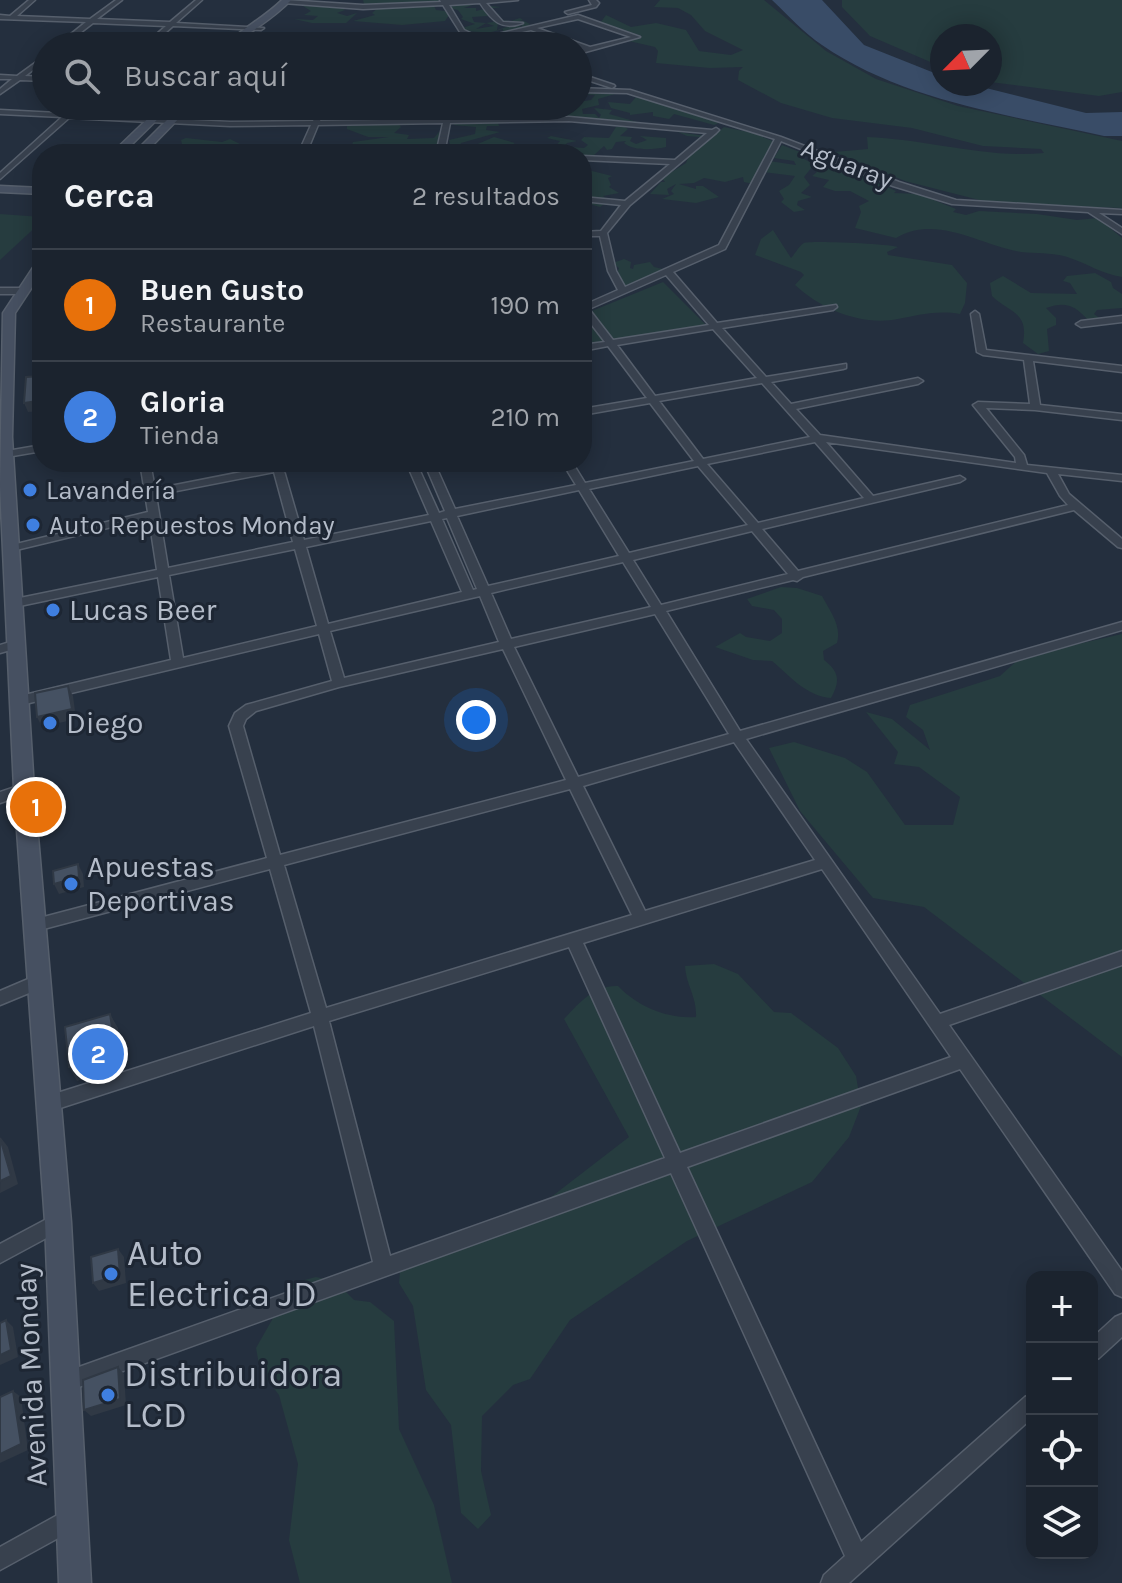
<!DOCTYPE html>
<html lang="es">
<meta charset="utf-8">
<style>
:root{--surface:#1b232e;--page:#282f3a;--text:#f1f3f6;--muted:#a0a4aa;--line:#39404a;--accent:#ea580c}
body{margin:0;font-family:Karla,sans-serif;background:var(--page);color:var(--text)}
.controls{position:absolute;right:24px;bottom:24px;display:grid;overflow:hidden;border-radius:16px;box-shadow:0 4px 20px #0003}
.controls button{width:72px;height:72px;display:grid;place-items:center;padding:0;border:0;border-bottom:2px solid var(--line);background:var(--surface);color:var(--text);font:40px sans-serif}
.compass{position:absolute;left:930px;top:24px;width:72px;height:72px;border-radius:50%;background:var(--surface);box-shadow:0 4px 20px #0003;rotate:246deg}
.you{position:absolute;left:476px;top:720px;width:28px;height:28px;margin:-20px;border:6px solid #fff;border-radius:50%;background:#1a73e8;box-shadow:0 0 0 12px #1a73e833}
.badge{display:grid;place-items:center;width:52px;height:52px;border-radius:50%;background:var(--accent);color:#fff;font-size:26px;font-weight:700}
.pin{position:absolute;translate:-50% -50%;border:4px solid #fff;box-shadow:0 2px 8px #0006}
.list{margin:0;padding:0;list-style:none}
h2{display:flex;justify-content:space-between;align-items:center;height:104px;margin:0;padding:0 32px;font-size:34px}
h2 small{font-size:26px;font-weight:400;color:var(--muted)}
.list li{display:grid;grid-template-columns:52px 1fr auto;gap:24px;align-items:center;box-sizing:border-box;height:112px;padding:0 32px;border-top:2px solid var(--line)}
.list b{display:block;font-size:30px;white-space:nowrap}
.list p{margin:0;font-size:26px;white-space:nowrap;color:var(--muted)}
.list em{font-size:26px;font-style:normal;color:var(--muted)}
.icon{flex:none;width:44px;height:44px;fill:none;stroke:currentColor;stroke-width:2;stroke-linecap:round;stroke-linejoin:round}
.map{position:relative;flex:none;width:1122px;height:1583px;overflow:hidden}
.search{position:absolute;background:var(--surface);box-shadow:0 4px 20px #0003;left:32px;top:32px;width:560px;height:88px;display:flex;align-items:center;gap:20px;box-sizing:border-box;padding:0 28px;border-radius:44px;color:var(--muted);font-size:30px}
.panel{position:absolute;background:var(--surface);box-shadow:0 4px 20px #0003;left:32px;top:144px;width:560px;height:328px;border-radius:32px}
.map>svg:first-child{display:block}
.green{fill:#263c3f}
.water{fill:#394c67}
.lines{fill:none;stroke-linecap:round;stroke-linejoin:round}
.street-casing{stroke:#565f6c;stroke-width:3}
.secondary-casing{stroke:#565f6c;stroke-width:3}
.street{fill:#38414e;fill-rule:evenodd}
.secondary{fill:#465061;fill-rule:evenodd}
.shaded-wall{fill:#303945}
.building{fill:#455162;stroke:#303945;stroke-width:2}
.shop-dot{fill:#3f7fe0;stroke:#1d2633;stroke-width:3}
.labels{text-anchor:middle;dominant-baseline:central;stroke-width:6;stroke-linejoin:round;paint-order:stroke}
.far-street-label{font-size:26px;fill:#b4bcc9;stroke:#1d2633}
.far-poi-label{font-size:26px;fill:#b4bcc9;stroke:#1d2633;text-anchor:start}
.poi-label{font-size:30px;fill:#b4bcc9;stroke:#1d2633;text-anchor:start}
.street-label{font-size:30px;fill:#b4bcc9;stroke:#1d2633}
.near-poi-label{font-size:36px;fill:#b4bcc9;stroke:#1d2633;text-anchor:start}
</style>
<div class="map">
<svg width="1122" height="1583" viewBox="0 0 1122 1583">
<rect width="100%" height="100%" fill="#242f3e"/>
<g class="green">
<polygon points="363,0 438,0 443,3 434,6 436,10 445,11 449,15 445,21 402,25 353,21 375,15 372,13 378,8 364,4"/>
<path d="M660 0H764L826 51 876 79 958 106 1122 141V208L991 203 905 181 834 152 868 149 867 137C926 139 988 159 1044 153L1041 149 983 146 912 128 832 118 781 103 738 80 739 71 743 67 710 68 656 63 658 51 655 47 629 41 642 36 601 22 606 15 631 27 656 23 686 30 699 51 731 55 743 50 705 31 691 15 678 8 654 7Z"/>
<polygon points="842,0 1122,0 1122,92 1099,96 990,82 990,36 942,36 942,67 870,36 842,7"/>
<polygon points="456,4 472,5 464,8 476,8 476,11 484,9 480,5 501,7 488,9 500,15 472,17 474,22 486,23 476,29 494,26 486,23 493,22 495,19 509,21 498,23 497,30 513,25 511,21 520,18 523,20 517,22 519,26 522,27 521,22 524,21 530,24 523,32 538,34 527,40 531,42 529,44 542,44 525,46 507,41 512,37 509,35 511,33 503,33 503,29 484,34 490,36 480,37 483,34 475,34 480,32 465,31 462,28 475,24 461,19 463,17 458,10 449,8"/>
<polygon points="303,6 341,7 345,10 337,13 347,16 357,13 346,23 312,23 294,19 313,20 318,16 304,15 311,11"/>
<polygon points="578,91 615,94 598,99 599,105 582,109 583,114 595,114 599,118 601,115 594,108 612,110 609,114 648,125 535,117 536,113 555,109 573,112 575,108 562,106 578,106 578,102 591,100 595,95 578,94"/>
<path d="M636 97C665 105 690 112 719 123L714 125 674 114 669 119 653 116V112L630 115V113L611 108 608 102 630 104Z"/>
<polygon points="461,114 498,122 499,126 487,126 486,130 500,132 461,143 459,151 471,151 473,146 494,137 515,143 509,147 499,146 502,150 496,153 503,154 442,154 444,149 451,149 449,140 475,134 476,127 453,125 459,121 458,115"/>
<polygon points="398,123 401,127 394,133 409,135 407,139 434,138 439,132 443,138 439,139 442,141 438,147 403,148 396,144 393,154 349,153 353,142 389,137 368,137 347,129 347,124"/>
<path d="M623 126 628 129 620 136 632 137 630 141 636 144 647 140 640 136 666 138V147C652 150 634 151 624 143L626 141 616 142 612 149 607 150 604 146 594 155 588 156 510 154 519 150 537 152 544 147H555L560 141 547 138 551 136 577 141 567 143 563 148 566 151 569 147 584 148 588 145 581 140 584 137 609 138 616 127Z"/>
<polygon points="724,127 753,133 775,142 754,184 744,182 743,177 725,182 704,178 694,183 679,184 696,189 696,186 703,186 719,197 696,203 662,199 674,194 671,191 676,184 667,189 669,195 650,194 661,182 665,182 662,178 686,163 689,155 711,138 687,136 678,132 712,137 715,134 701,129 718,132"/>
<polygon points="186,138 222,142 230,139 242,145 232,154 201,154 201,151 183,148 181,140"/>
<path d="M782 145 800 152V157L814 164 853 171 896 191 894 193 919 194 956 209 953 212 966 215 979 211 1037 214 1077 220 1098 218 1122 238V277C1102 274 1088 264 1070 258 1055 252 1038 254 1021 252 979 245 937 214 896 238L855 228 861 212 859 206 869 201 850 191H835L823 187 829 180 812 176 817 172 812 167 804 177 810 185 801 193 812 197 798 201 797 205 805 210 794 212 781 202 784 199 779 191 789 185 795 176 763 172 769 161 796 165 794 161 774 158Z"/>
<polygon points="588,170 612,176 608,178 611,185 609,187 619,193 603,196 608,201 600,207 582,202 582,199 590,200 582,196 582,171"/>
<polygon points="0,214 42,217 42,221 0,260"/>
<path d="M773 230 791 258C795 254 799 246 804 243 809 240 892 244 898 247L887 252 888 255 952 265 967 283 965 303 960 314C937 310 920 315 898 319 862 326 822 310 795 285L804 275 801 272 755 255 761 239Z"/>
<polygon points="624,259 631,262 630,268 633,269 634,265 650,262 654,267 667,270 652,281 625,290 617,273 619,268 613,263"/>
<path d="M1095 273 1111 282 1113 288 1122 294V308L1097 310 1094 314 1102 320H1088C1075 305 1065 301 1046 308L1056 318V325L1047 329 1049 351 1038 354 1023 343C1029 311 1009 313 992 296L990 283 1003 276 1031 293 1077 294 1070 283 1063 281 1067 276Z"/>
<polygon points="663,282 706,325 582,348 582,315"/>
<path d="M781 587 797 588 822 596C830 611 842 626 837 643L823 651 824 660C840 672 840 682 831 698 806 696 790 676 772 661L753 660 715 647 740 633 746 637 770 641 782 633V619L774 610 752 606 747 599Z"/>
<polygon points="1122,634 1122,1057 924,907 873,898 800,811 769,748 794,742 845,758 867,772 905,825 953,825 960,797 919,767 894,764 898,752 866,712 892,719 930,750 923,730 906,717 910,705 1000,676 1021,657"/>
<path d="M714 964 738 974 774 1012 791 1013 838 1048 856 1076 861 1106 849 1137 812 1182 687 1241 570 1320 530 1379 513 1385 482 1416 481 1471 491 1515 478 1529 461 1513 451 1425 426 1390 413 1306 399 1283 400 1271 406 1260 507 1231 629 1137 564 1019C579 1003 594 985 618 986 638 1007 668 1019 696 1017 697 997 686 985 685 966Z"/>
<polygon points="316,1277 335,1281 354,1300 370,1302 394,1321 399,1429 434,1505 452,1583 300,1583 289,1540 298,1464 279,1395 260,1370 256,1348 293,1283"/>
</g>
<path class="water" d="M772 0H822L864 45 942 76V84H970L1086 113 1122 112V136H1104C1010 115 903 101 822 45 804 33 788 15 772 0Z"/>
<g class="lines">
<g class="street-casing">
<g id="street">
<polygon points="29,0 35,0 17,16 90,19 116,0 122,0 97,19 170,22 196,0 202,0 176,23 264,28 261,30 173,26 150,46 143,46 166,26 93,23 63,46 56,46 86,22 0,19 0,15 10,16"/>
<path d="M285 0 363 5 441 2 440 0H518L486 3 503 22 523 23C502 31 492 21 480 3L449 5 464 30 481 38 578 15 640 37 578 54V50L583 49 531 30 486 40 489 43 486 45 460 32 443 5 363 9 283 3ZM578 19 631 37 590 47 537 28Z"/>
<polygon points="589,0 596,0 599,3 596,7 568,14 565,12 592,5"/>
<polygon points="46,55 46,60 25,76 46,77 46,81 20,80 0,94 0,89 12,79 0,79 0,75 17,76"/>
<polygon points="578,73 614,85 615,86 612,88 578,77"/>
<path d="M578 88 630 90 781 137 899 182 956 200 1122 210V214L1099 213 1122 228V234L1088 212 952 204 893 186 781 141 725 249 673 272 717 323 836 305 837 307 833 310 722 328 766 377 846 364V368L843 369 771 382 791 404 918 378 923 381 918 384 796 409 820 435 1016 463 1015 457 973 405 978 402 1030 404 1024 360 983 355 977 352 971 314 975 311 979 314 986 350 1122 366V372L1033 361 1040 405 1122 414V420L1035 410 986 408 1024 455 1027 465 1122 475V481L1058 474 1069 494 1122 539V548L1118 547 1074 510 803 577 797 581 793 580 666 611 740 731 1122 622V630L746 739 940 1014 1122 951V965L949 1025 1122 1271V1297L1115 1294 960 1069 687 1167 861 1542 1025 1397 1032 1394V1418L849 1583H821L824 1575 845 1556 671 1173 65 1392 58 1389 55 1382 58 1375 65 1372 373 1262 314 1026 51 1111 45 1109 42 1103 45 1097 51 1095 311 1013 270 869 36 931 31 929 28 925 31 921 36 919 267 858 229 726 235 713 246 705 332 681 319 634 21 705 16 703 14 700 16 697 171 660 158 577 15 607 9 603 15 599 157 570 149 518 12 551 6 548 8 546 148 512 140 462H150L155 489 272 466 271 462H281L282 465 317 462 316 464 284 471 304 540 429 515 406 462H416L439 513 445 511 424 462H434L455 509 576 485 562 462H572L585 483 694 461 650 403 582 415V409L647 398 608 346 582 351V345L605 342 582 312V306L618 290 608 271 600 236H582V232L601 231 621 205 582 201V197L625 201 670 164 582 160V156L675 160 707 133 569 121 450 123 444 154H436L443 123 318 125 306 154H298L311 125 230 126 69 118 0 179V173L62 117 0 114V110L230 122 313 121 320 106H326L320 121 444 119 447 106H453L451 119 569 117 712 130 716 128 719 130 716 133 630 205 607 233 616 271 625 287 719 245 775 139 627 93 578 92ZM666 275 709 325 613 340 589 309ZM713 329 757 378 655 396 617 345ZM762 383 810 437 703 459 659 401ZM815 442 864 498 758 523 707 464ZM826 442 1047 473 1060 496 1068 505 798 571 762 529 960 482 965 479 960 476 873 496ZM698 466 748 525 629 553 589 489ZM274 472 293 542 168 568 156 495ZM579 490 619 556 488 586 457 516ZM447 518 477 589 473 590 442 519ZM431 521 462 592 328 624 306 547ZM752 531 788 574 661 605 633 560ZM295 549 317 626 183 658 169 575ZM623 562 651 607 511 639 491 593ZM480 596 499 642 344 678 330 631ZM655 614 729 734 578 777 514 647ZM503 649 566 780 280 855 243 726 246 719 256 711 339 687ZM734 742 815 860 645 911 583 786ZM570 789 632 915 326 1008 284 865ZM822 869 951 1057 680 1153 583 943ZM569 947 665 1158 390 1256 329 1021Z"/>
<polygon points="0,288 21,288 25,291 21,294 0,294"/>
<polygon points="1122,316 1122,322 1081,327 1076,324 1081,321"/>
<polygon points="42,445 42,451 7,457 2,454 7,451"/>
<polygon points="17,640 23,644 21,647 0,653 0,645"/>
<polygon points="24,784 29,785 31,789 29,793 0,803 0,792"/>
<polygon points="40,974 46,976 48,981 46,986 0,1005 0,991"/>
<polygon points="58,1213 65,1216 67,1222 65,1228 0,1263 0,1244"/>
<polygon points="1122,1314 1122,1337 1099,1358 1092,1361 1092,1338 1115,1317"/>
<polygon points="72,1507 80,1510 83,1518 80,1526 0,1570 0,1547"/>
</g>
</g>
<g class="secondary-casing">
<g id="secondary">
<path d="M282 0H291C273 19 253 29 233 46H224C242 28 264 18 282 0Z"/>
<polygon points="161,106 171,106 122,154 111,154"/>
<polygon points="181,106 191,106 144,154 133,154"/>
<polygon points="0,186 42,188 42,194 0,192"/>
<polygon points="42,259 42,272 15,313 12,437 34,789 71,1222 91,1583 59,1583 45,1222 14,789 0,486 3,313 38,260"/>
</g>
</g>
<use href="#street" class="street"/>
<use href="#secondary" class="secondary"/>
</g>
<g class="shaded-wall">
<polygon points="42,385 42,411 28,412 24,403"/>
<polygon points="68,686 73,696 76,719 42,727 37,717"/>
<polygon points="78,864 83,874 84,887 59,894 54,884"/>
<polygon points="110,1014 118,1028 123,1067 77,1081 69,1067"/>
<polygon points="1,1138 8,1147 18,1184 0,1193"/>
<polygon points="118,1249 124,1257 126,1283 99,1291 93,1283"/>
<polygon points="6,1320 13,1327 18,1357 0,1365 0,1355"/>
<polygon points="118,1367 124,1374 126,1405 91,1416 84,1410"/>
<polygon points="13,1391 21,1397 28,1450 0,1463 0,1454"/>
</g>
<g class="building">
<polygon points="42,376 42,385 38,401 24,403 26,377"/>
<polygon points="68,686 72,709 37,717 35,693"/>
<polygon points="78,864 79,877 54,884 53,871"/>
<polygon points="110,1014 116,1053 69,1067 65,1027"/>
<polygon points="0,1138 11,1176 0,1181"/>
<polygon points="118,1249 120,1275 93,1283 91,1257"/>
<polygon points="6,1320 11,1350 0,1355 0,1323"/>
<polygon points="118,1367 120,1399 84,1410 83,1380"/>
<polygon points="13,1391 21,1444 0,1454 0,1397"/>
</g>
<g class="shop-dot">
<circle cx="30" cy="490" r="8"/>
<circle cx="33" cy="525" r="8"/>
<circle cx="53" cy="610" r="8"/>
<circle cx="50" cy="723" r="8"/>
<circle cx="71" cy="884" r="8"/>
<circle cx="111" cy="1274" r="8"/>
<circle cx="108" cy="1395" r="8"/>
</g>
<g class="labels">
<g class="far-street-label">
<text transform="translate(847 164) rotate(21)">Aguaray</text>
</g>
<g class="far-poi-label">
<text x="46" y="490">Lavandería</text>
<text x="49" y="525">Auto Repuestos Monday</text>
</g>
<g class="poi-label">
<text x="69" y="610">Lucas Beer</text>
<text x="66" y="723">Diego</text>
<text x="87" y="867">Apuestas<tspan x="87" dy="34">Deportivas</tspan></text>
</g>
<g class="street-label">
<text transform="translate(31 1375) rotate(-93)">Avenida Monday</text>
</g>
<g class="near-poi-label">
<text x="127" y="1253">Auto<tspan x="127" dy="41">Electrica JD</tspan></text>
<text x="124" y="1374">Distribuidora<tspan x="124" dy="41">LCD</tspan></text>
</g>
</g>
</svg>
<div class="controls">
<button>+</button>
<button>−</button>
<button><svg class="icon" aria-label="locate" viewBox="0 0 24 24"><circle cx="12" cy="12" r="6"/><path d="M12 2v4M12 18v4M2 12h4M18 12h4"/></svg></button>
<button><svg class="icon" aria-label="layers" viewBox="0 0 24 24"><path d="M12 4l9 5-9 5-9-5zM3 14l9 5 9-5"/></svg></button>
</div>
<svg class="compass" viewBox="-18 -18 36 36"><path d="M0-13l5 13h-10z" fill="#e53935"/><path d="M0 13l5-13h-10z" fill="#a0a4aa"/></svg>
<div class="you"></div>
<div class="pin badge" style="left:36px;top:807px;background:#e8710a">1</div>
<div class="pin badge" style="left:98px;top:1054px;background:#3f7fe0">2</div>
<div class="search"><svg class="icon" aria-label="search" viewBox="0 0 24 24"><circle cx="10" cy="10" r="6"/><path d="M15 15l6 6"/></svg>Buscar aquí</div>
<section class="panel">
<h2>Cerca<small>2 resultados</small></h2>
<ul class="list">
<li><span class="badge" style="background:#e8710a">1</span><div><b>Buen Gusto</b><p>Restaurante</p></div><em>190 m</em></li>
<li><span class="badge" style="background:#3f7fe0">2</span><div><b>Gloria</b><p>Tienda</p></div><em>210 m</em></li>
</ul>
</section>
</div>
